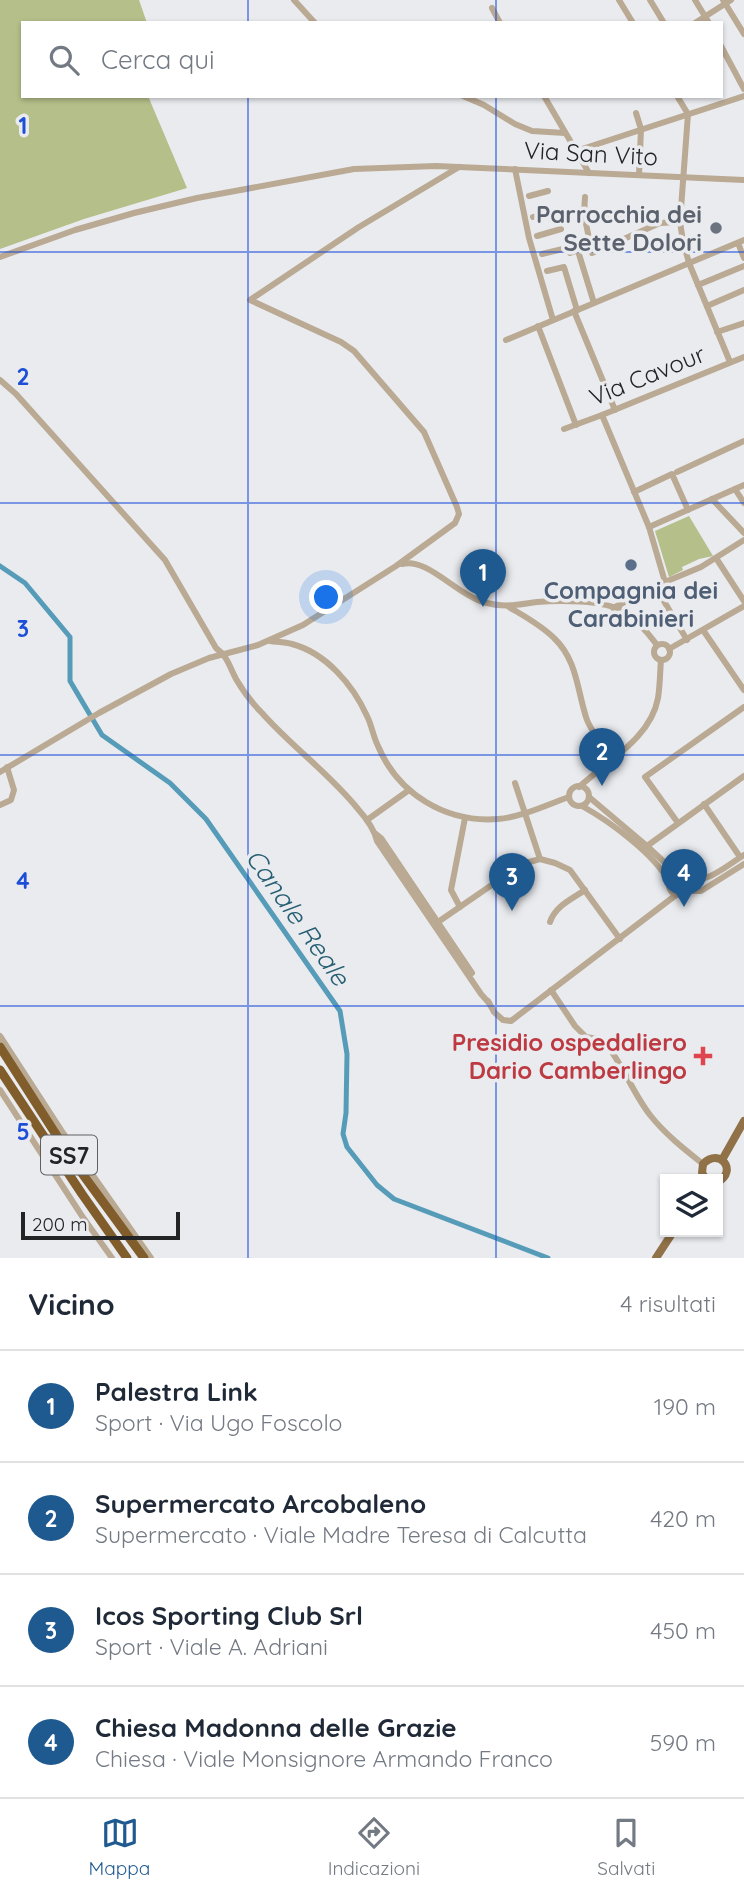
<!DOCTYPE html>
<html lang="it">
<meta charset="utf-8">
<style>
:root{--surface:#fff;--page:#f2f2f3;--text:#1f2937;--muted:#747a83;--line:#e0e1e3;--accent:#1e5990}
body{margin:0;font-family:Quicksand,sans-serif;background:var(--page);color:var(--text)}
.controls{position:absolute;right:21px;bottom:21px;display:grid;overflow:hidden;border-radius:0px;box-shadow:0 2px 5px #0004}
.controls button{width:63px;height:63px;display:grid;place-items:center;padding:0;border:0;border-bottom:2px solid var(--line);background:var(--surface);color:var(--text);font:35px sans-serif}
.scale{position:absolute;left:21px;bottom:18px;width:159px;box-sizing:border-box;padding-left:7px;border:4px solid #232425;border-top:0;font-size:19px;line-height:24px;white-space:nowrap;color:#232425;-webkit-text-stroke:5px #e9ebef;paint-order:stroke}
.you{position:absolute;left:327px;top:598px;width:24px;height:24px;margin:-18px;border:5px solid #fff;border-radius:50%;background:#1a73e8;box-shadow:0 0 0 10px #1a73e833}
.badge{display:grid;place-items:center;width:46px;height:46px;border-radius:50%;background:var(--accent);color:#fff;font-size:23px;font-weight:700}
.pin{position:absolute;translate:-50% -58px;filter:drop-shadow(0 2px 4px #0008)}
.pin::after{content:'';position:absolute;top:37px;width:24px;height:21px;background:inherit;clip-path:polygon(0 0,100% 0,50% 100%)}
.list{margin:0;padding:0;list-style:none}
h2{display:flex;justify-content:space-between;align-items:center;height:91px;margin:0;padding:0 28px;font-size:30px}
h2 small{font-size:23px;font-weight:400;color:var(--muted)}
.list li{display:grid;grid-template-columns:46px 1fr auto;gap:21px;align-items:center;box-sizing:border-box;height:112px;padding:0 28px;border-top:2px solid var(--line)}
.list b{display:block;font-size:26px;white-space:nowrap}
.list p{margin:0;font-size:23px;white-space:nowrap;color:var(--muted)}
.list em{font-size:23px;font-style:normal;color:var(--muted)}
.icon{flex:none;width:38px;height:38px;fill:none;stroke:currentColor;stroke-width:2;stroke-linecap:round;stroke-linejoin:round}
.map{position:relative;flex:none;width:744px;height:1258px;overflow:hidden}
.search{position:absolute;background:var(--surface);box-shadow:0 2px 5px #0004;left:21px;right:21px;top:21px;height:77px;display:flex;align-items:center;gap:18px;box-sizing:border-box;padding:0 24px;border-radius:0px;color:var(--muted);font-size:26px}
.sheet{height:539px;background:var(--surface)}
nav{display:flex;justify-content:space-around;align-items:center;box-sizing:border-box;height:98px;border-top:2px solid var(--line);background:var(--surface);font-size:19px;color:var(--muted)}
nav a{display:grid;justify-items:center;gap:4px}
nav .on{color:var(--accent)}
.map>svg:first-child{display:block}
.green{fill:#b4bf8a}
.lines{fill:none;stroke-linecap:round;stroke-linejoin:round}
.canal{stroke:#569cb8;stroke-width:5}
.minor{stroke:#baa993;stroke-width:6}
.major{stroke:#907148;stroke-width:8}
.highway{stroke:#805d2a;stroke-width:9}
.grid{fill:none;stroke:#1d4ed8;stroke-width:2;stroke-opacity:0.55}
.worship-dot{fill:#6b7280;stroke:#e9ebef;stroke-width:2.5}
.service-dot{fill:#5c6f8a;stroke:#e9ebef;stroke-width:2.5}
.health-dot{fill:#e0444e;stroke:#e9ebef;stroke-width:2.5}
.labels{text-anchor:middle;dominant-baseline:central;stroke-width:7;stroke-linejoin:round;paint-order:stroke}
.shield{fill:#e9ebef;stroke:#5e6062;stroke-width:2}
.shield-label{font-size:23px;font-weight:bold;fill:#232425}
.street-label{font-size:24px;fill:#232425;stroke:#e9ebef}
.worship-label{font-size:24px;font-weight:bold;fill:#5b616d;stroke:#e9ebef;text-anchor:end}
.service-label{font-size:24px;font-weight:bold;fill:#4e5e75;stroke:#e9ebef}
.health-label{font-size:24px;font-weight:bold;fill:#be3a42;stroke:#e9ebef;text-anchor:end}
.water-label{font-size:26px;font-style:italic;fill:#265e73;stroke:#e9ebef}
.grid-label{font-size:23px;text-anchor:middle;font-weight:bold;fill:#1d4ed8;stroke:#e9ebef;stroke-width:7;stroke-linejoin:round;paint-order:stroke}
</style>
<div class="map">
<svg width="744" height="1258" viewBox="0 0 744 1258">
<rect width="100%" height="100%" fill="#e9ebef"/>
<g class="green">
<polygon points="0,0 139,0 147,23 23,23 23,96 148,96 187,188 84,219 0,249"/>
<polygon points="689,516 713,556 699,559 682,567 683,570 669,577 655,531"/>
</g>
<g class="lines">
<polyline class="canal" points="0,566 25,583 70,637 70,681 102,735 170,783 206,819 340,1011 347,1054 346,1113 343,1134 347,1147 377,1185 394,1199 548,1258"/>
<g class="minor">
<polyline points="294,0 315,23"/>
<polyline points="619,0 633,23"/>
<polyline points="650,0 664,23"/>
<polyline points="695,0 709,23"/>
<polyline points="723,0 744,34"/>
<polyline points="492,8 500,23"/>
<polyline points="695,23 731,0"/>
<polyline points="721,46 744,89"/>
<polyline points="463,96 484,105 515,124 532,131 565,133"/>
<polyline points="544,96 589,173"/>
<polyline points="677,96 688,114 680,222 683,241 689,263 730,362"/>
<polyline points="636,113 641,129 639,175"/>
<polyline points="576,151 744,96"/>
<polyline points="515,169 529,238 553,320"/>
<polyline points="529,196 548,191"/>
<polyline points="584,214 585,197"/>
<polyline points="533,217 553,211"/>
<polyline points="660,223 592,253 584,214 660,223 680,222"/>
<polyline points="537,236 561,229"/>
<polyline points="738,243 744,258"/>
<polyline points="578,251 594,303"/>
<polyline points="542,254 567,248 570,253 591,246"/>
<polyline points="0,257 75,230 134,213 197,198 354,169 436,166 744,180"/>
<polyline points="547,271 564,267 577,310"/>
<polyline points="698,285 744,266"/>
<polyline points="707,306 744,290"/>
<polyline points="574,311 615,410"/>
<polyline points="538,326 576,425"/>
<polyline points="717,332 744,323"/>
<polyline points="506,340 744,240"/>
<path d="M0 380 16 394 165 560 216 648C228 657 229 666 236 679 243 691 252 703 262 713 292 747 329 773 358 809 366 818 374 828 377 841L481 994 489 1003"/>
<polyline points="602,415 649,527 665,582"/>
<polyline points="564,429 602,415 744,357"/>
<polyline points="677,472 744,441"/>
<polyline points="735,489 744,503"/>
<polyline points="634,492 672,474 688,510"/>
<polyline points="712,499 744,533"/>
<polyline points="649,527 744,485"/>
<polyline points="716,558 744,601"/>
<path d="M402 564C427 557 456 594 483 602 505 608 515 605 537 602 559 600 603 600 623 611 636 619 648 633 657 645"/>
<polyline points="655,586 687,640"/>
<path d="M509 607C524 616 541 625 554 638 577 660 577 689 586 717 590 731 604 746 612 758"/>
<polyline points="613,608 665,582 701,567 744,540"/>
<polyline points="703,630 744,690"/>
<path d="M270 641C277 642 285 642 292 644 326 653 353 685 367 716 372 726 373 736 378 746 398 794 446 823 498 819 522 817 546 805 569 797"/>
<circle cx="662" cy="652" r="8"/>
<polyline points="669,649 744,606"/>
<polyline points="0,772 99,713 171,674 209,658 258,645 303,625 396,566 455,523 459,514 457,507 424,432 354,351 341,342 250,300 359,227 459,167"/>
<polyline points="515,783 540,859"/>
<circle cx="579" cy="796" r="10"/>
<path d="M579 787C607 761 651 738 658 698 660 686 660 672 661 660"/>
<polyline points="589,797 647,846 678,875"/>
<polyline points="704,804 740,857"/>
<polyline points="0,805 11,800 14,790 7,767"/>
<path d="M582 806C609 821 655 854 669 882"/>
<polyline points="367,820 409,790"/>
<polyline points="678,823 645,777 744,707"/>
<polyline points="376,834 381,838 472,973"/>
<polyline points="647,846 744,776"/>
<circle cx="679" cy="885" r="10"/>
<path d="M687 879C709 883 726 866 744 855"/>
<polyline points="687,891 701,891 744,864"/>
<polyline points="460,907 451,890 465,818"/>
<polyline points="438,922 522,864 540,859 555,863 570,870 620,939"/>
<path d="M550 922C555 906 572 899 585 890"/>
<path d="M551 990 575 1026 586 1037 603 1040C622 1062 632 1092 650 1115 665 1134 684 1149 703 1164"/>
<polyline points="488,1001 494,1012 503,1020 511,1021 676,895"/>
<polyline points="0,1036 61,1130 151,1258"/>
<polyline points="0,1090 82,1216 112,1258"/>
</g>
<g class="major">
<polyline points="722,1160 744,1121"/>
<path d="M706 1179 702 1173 703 1164C720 1147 738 1171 718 1182"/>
<polyline points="656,1258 673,1232"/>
</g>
<g class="highway">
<polyline points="0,1047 73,1161 144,1258"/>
<polyline points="0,1070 82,1194 127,1258"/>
</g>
</g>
<path class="grid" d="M248 0V23M496 0V23M248 96V1258M496 96V1258M0 252H744M0 503H744M0 755H744M0 1006H744"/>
<circle class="worship-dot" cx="716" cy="228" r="7"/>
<circle class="service-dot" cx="631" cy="565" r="7"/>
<path class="health-dot" d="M699.5 1045.5h7v7h7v7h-7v7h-7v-7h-7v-7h7z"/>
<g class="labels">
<rect class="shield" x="41" y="1135.5" width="56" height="39" rx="5"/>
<g class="shield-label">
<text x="69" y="1155">SS7</text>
</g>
<g class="street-label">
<text transform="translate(591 153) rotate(3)">Via San Vito</text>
<text transform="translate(647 375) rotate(-22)">Via Cavour</text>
</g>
<g class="worship-label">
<text x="702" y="214">Parrocchia dei<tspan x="702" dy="28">Sette Dolori</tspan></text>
</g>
<g class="service-label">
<text x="631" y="590">Compagnia dei<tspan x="631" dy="28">Carabinieri</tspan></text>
</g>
<g class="health-label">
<text x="687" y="1042">Presidio ospedaliero<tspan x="687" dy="28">Dario Camberlingo</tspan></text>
</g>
<g class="water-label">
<text transform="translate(298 917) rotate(55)">Canale Reale</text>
</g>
</g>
<g class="grid-label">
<text x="23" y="134">1</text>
<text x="23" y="385">2</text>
<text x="23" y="637">3</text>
<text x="23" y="889">4</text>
<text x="23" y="1140">5</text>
</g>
</svg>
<div class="controls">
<button><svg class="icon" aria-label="layers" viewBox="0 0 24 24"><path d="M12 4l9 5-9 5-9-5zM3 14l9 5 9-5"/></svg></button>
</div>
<div class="scale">200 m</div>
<div class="you"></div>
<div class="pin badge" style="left:483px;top:607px">1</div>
<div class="pin badge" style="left:602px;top:786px">2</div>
<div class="pin badge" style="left:512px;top:911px">3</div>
<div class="pin badge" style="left:684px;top:907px">4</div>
<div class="search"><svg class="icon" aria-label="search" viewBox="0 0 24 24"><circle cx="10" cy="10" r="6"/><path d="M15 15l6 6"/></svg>Cerca qui</div>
</div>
<section class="sheet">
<h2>Vicino<small>4 risultati</small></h2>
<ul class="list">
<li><span class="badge">1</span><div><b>Palestra Link</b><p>Sport · Via Ugo Foscolo</p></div><em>190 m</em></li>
<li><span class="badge">2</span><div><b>Supermercato Arcobaleno</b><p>Supermercato · Viale Madre Teresa di Calcutta</p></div><em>420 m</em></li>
<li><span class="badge">3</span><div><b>Icos Sporting Club Srl</b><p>Sport · Viale A. Adriani</p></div><em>450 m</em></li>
<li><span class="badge">4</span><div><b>Chiesa Madonna delle Grazie</b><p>Chiesa · Viale Monsignore Armando Franco</p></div><em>590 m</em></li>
</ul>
</section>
<nav>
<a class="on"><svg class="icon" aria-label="map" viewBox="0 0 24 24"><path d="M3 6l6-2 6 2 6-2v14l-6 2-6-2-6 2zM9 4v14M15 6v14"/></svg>Mappa</a>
<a><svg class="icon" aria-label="directions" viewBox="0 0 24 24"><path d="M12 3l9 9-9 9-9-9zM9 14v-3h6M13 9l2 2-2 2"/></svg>Indicazioni</a>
<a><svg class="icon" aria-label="saved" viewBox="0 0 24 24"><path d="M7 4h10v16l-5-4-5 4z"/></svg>Salvati</a>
</nav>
